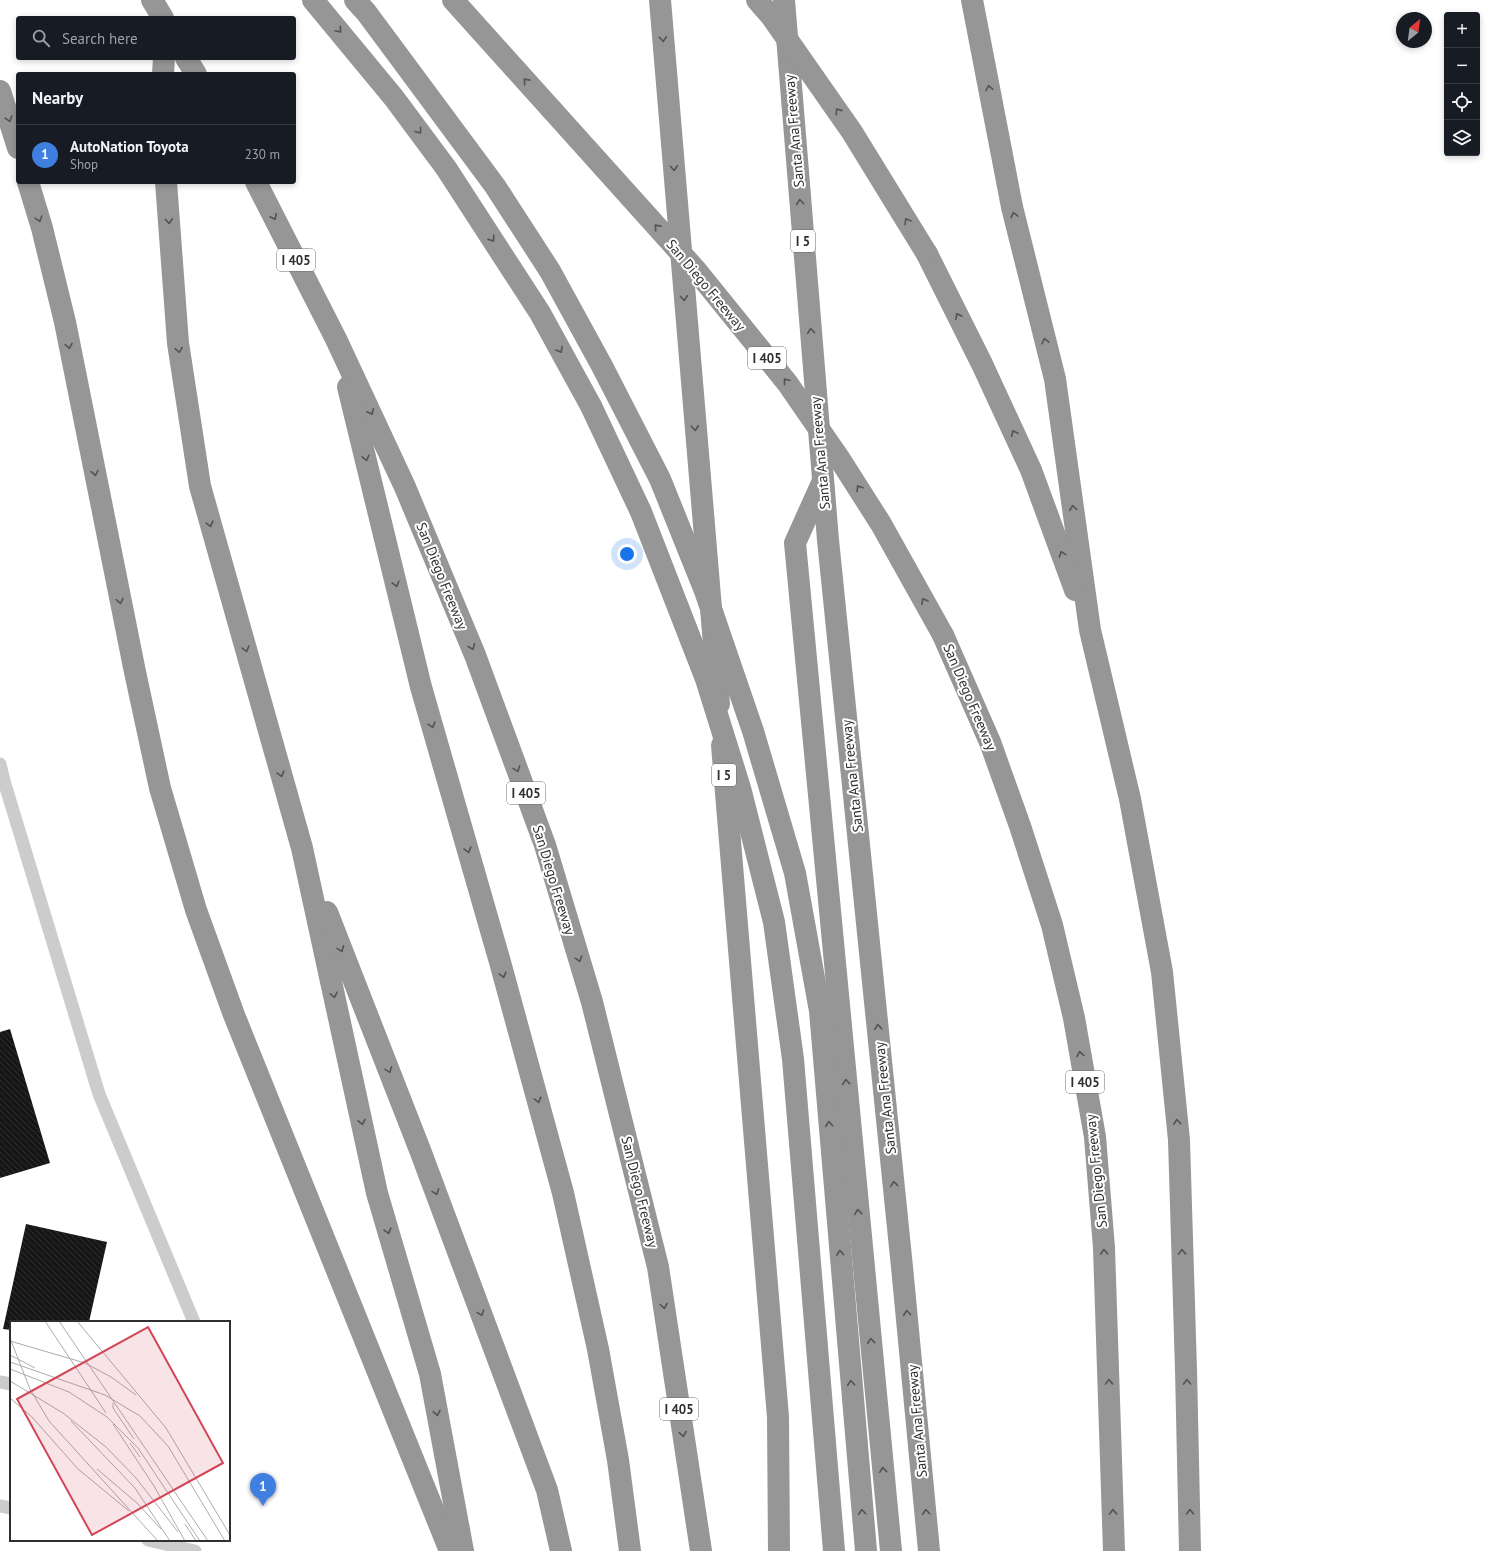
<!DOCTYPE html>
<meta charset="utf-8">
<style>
:root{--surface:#171b24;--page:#20242c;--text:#f1f3f6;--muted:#9ea1a6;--line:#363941;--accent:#db2777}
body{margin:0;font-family:"PT Sans",sans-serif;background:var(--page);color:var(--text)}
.controls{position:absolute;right:12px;top:12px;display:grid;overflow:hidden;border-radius:4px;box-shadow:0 2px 6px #0003}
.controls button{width:36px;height:36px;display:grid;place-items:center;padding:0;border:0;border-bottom:1px solid var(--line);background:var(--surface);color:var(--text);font:20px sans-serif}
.compass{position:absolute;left:1396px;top:12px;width:36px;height:36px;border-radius:50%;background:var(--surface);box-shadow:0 2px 6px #0003;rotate:29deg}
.you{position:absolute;left:627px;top:554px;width:14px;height:14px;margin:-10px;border:3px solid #fff;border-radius:50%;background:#1a73e8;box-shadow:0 0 0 6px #1a73e833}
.badge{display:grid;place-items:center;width:26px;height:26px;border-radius:50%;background:var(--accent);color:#fff;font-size:13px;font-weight:700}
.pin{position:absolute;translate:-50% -33px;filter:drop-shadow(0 1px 2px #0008)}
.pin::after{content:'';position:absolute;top:21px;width:14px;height:12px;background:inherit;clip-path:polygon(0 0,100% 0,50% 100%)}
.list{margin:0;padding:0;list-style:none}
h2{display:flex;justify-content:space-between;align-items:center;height:52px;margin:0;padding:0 16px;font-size:17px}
h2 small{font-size:13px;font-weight:400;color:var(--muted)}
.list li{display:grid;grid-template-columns:26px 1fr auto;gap:12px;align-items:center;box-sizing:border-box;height:60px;padding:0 16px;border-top:1px solid var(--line)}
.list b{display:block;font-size:15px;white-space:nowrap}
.list p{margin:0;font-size:13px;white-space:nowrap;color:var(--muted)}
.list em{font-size:13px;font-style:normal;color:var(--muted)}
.icon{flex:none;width:22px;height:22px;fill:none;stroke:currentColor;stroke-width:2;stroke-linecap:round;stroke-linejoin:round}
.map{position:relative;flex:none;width:1492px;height:1551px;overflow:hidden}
.search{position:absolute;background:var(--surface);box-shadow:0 2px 6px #0003;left:16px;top:16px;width:280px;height:44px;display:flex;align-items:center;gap:10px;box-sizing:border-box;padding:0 14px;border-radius:4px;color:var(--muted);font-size:15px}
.panel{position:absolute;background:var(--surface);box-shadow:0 2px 6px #0003;left:16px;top:72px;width:280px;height:112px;border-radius:4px}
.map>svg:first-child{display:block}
.building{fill:url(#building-back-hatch)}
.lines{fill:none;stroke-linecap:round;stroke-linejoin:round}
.lane{stroke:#ccc;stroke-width:13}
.highway{stroke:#969696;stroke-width:22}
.highway-bridge{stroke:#969696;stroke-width:22}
.oneway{stroke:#535353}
.labels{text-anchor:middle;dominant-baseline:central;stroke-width:4;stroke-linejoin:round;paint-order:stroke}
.shield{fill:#fff;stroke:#6d6d6d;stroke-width:1}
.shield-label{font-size:13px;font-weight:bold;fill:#2f2f2f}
.street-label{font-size:14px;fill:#2f2f2f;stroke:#fff}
.inset-road{fill:none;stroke:#acacac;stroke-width:1}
.view{fill:#d24658;fill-opacity:0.15;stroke:#d24658;stroke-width:2}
.inset-edge{fill:none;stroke:#2f2f2f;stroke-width:2}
</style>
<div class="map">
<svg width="1492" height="1551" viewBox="0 0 1492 1551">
<defs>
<pattern id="building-back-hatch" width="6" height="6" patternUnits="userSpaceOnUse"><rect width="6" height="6" fill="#161616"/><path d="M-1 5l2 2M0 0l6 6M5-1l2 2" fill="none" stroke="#303030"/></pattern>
</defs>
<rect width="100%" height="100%" fill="#fff"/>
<g class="building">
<polygon points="10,1029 50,1163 0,1178 0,1032"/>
<polygon points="26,1224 107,1242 89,1322 11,1322 11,1330 3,1329"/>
</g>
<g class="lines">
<g class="lane">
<polyline points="0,764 4,781 99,1094 194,1322"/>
<polyline points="0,1382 11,1384"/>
<polyline points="0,1506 11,1508"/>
<polyline points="148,1540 195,1551"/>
</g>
<g class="highway">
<polyline points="152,0 163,18"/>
<polyline points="453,0 552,110"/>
<polyline points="660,0 719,704"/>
<polyline points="784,0 828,540 902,1267 929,1551"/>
<polyline points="972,0 1012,207 1055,379 1090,630 1130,799 1162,972 1179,1140 1186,1370 1190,1551"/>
<polyline points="186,58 196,74"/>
<polyline points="163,74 164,58"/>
<polyline points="0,91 18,148"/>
<polyline points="28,182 42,228 65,322 135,672 160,788 196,910 234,1015 450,1551"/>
<polyline points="166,182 178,343 200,486 302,848 377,1193 430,1374 463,1551"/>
<polyline points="256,182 336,339 405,487 475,655 545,845 592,1002 658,1267 701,1551"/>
<polyline points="927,254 982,364 1031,470 1075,590"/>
<polyline points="348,387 421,687 500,962 563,1193 598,1349 618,1460 630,1551"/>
<polyline points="822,483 795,543 891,1551"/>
<polyline points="943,635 990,742 1020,826 1052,925 1074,1018 1095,1137 1104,1248 1114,1551"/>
<polyline points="722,745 778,1417 779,1551"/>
<polyline points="327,912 420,1150 547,1490 561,1551"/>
</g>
<g class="highway-bridge">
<polyline points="313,0 394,98 446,168 540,313 591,406 641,512 706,679 740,788 774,922 793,1059 834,1551"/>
<polyline points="355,0 366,12 495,186 550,271 602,366 660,479 705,591 753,731 795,873 820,1011 866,1551"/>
<polyline points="757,0 771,16 852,132 927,254"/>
<polyline points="552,110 695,269 788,384 839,458 881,524 943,635"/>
</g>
</g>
<defs><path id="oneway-chevron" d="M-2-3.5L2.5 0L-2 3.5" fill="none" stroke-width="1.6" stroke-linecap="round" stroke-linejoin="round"/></defs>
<g class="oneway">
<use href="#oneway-chevron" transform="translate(339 30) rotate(49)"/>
<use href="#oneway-chevron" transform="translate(663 39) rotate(85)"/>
<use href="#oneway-chevron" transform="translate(526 81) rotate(-132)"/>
<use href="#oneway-chevron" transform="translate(989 88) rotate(-101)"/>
<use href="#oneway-chevron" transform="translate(838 111) rotate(-125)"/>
<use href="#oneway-chevron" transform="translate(9 119) rotate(72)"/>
<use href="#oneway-chevron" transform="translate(419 131) rotate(53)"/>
<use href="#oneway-chevron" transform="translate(674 168) rotate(85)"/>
<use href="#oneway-chevron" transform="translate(800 202) rotate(-95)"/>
<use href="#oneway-chevron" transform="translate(1014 215) rotate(-104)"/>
<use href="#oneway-chevron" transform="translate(274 217) rotate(63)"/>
<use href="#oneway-chevron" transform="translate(39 219) rotate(73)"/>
<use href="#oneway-chevron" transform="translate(169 221) rotate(86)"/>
<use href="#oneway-chevron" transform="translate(907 221) rotate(-121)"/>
<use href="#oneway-chevron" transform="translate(657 227) rotate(-132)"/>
<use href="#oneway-chevron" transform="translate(492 239) rotate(57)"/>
<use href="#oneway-chevron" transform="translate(684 298) rotate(85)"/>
<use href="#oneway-chevron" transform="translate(958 316) rotate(-117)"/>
<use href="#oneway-chevron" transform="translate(811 331) rotate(-95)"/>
<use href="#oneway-chevron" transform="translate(1045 341) rotate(-104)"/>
<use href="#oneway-chevron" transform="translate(69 346) rotate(79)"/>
<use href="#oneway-chevron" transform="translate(179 350) rotate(81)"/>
<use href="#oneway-chevron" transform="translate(560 350) rotate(61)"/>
<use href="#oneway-chevron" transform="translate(786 381) rotate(-128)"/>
<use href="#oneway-chevron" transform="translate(371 412) rotate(65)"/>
<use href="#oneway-chevron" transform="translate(695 428) rotate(85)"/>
<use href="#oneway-chevron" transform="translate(1014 433) rotate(-115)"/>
<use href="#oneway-chevron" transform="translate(366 458) rotate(76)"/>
<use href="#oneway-chevron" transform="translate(95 473) rotate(79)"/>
<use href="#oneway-chevron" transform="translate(859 488) rotate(-122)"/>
<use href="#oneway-chevron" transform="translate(1073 508) rotate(-98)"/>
<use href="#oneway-chevron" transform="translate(210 524) rotate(74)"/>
<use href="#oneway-chevron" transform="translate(1062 554) rotate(-110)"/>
<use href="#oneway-chevron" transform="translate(396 584) rotate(76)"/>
<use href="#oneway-chevron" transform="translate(120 601) rotate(79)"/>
<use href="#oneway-chevron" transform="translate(924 601) rotate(-119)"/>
<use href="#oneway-chevron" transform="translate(472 647) rotate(68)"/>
<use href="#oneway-chevron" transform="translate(246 649) rotate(74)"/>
<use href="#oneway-chevron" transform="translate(432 725) rotate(74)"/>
<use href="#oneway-chevron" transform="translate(517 769) rotate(70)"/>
<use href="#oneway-chevron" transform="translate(281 774) rotate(74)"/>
<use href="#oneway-chevron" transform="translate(468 850) rotate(74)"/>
<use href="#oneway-chevron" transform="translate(341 949) rotate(69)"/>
<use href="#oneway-chevron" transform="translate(579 959) rotate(73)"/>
<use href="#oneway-chevron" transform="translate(503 975) rotate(75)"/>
<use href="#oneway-chevron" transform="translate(334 995) rotate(78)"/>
<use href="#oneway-chevron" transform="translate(878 1027) rotate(-96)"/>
<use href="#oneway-chevron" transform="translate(1080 1054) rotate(-100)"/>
<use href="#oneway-chevron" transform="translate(389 1070) rotate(69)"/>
<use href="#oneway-chevron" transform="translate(846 1082) rotate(-95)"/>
<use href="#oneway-chevron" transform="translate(538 1100) rotate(75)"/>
<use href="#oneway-chevron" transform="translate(362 1122) rotate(78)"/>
<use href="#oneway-chevron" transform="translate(1177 1122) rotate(-96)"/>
<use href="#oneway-chevron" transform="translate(829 1124) rotate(-95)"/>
<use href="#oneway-chevron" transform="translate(894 1184) rotate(-96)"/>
<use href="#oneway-chevron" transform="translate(436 1192) rotate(70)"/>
<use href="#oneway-chevron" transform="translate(858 1212) rotate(-96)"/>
<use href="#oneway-chevron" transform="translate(388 1231) rotate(74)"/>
<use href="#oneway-chevron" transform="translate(1104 1252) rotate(-93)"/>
<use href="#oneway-chevron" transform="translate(1182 1252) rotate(-92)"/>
<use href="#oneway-chevron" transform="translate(840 1253) rotate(-95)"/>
<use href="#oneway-chevron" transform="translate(664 1306) rotate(81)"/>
<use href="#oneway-chevron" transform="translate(481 1313) rotate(70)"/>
<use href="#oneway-chevron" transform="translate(907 1313) rotate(-95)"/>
<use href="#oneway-chevron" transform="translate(871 1341) rotate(-96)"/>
<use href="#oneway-chevron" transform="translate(1109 1382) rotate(-92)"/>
<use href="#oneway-chevron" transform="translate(1187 1382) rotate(-91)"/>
<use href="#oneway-chevron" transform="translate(851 1383) rotate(-95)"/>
<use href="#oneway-chevron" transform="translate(437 1413) rotate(79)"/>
<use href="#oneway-chevron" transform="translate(683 1434) rotate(81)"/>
<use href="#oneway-chevron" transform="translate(883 1470) rotate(-96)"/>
<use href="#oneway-chevron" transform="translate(862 1512) rotate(-95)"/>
<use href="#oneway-chevron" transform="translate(926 1512) rotate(-95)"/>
<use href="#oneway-chevron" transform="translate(1113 1512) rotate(-92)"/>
<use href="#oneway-chevron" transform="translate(1190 1512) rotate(-91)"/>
</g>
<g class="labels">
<g class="shield">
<rect x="791" y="230" width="24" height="22" rx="3"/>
<rect x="277" y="249" width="38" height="22" rx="3"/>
<rect x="748" y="347" width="38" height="22" rx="3"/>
<rect x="712" y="764" width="24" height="22" rx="3"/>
<rect x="507" y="782" width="38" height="22" rx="3"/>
<rect x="1066" y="1071" width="38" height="22" rx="3"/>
<rect x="660" y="1398" width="38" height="22" rx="3"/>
</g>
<g class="shield-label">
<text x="803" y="241">I 5</text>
<text x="296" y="260">I 405</text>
<text x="767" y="358">I 405</text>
<text x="724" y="775">I 5</text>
<text x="526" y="793">I 405</text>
<text x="1085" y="1082">I 405</text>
<text x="679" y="1409">I 405</text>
</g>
<g class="street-label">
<text transform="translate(794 131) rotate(-95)">Santa Ana Freeway</text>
<text transform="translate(706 285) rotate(50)">San Diego Freeway</text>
<text transform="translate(820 453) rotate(-95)">Santa Ana Freeway</text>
<text transform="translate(442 576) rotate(68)">San Diego Freeway</text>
<text transform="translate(970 697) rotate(67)">San Diego Freeway</text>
<text transform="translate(852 776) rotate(-96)">Santa Ana Freeway</text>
<text transform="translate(554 880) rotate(73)">San Diego Freeway</text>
<text transform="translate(885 1098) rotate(-96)">Santa Ana Freeway</text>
<text transform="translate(1096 1171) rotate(-96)">San Diego Freeway</text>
<text transform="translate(640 1192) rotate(76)">San Diego Freeway</text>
<text transform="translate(917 1421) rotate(-95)">Santa Ana Freeway</text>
</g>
</g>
<g transform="translate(10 1321)">
<rect width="220" height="220" fill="#fff"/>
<path class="inset-road" d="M35 0 96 92M49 0 198 220M67 0 156 107 220 214M0 17 20 68 39 100 127 197M0 20 75 42 101 56 126 74M0 34 25 47M0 41 95 74 130 95 158 125 215 220M0 48 59 71 97 96 128 127 190 220M0 60 53 92 96 126 126 157 168 211M0 77 22 96 68 148 119 190M103 82V87L124 118M61 100 125 167 160 220M103 103 144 165 175 220M120 122 130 136M87 148 127 182 151 208M126 196 148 220M175 203 186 220"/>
<path class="view" d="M138 6 213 142 82 214 7 78Z"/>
<rect width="220" height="220" class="inset-edge"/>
</g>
</svg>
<div class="controls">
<button>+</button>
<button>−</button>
<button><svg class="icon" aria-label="locate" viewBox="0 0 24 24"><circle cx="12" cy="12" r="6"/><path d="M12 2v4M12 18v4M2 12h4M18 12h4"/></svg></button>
<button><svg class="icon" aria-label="layers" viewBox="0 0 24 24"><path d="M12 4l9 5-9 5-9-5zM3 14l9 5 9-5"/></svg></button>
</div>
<svg class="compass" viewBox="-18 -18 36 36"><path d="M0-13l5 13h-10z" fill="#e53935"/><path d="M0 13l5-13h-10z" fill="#9ea1a6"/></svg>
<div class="you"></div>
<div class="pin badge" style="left:263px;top:1506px;background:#3f7fe0">1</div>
<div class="search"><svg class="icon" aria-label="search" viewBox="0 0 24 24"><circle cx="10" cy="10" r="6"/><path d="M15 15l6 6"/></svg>Search here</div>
<section class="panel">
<h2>Nearby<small></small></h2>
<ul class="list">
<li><span class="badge" style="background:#3f7fe0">1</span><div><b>AutoNation Toyota</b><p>Shop</p></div><em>230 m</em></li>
</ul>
</section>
</div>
